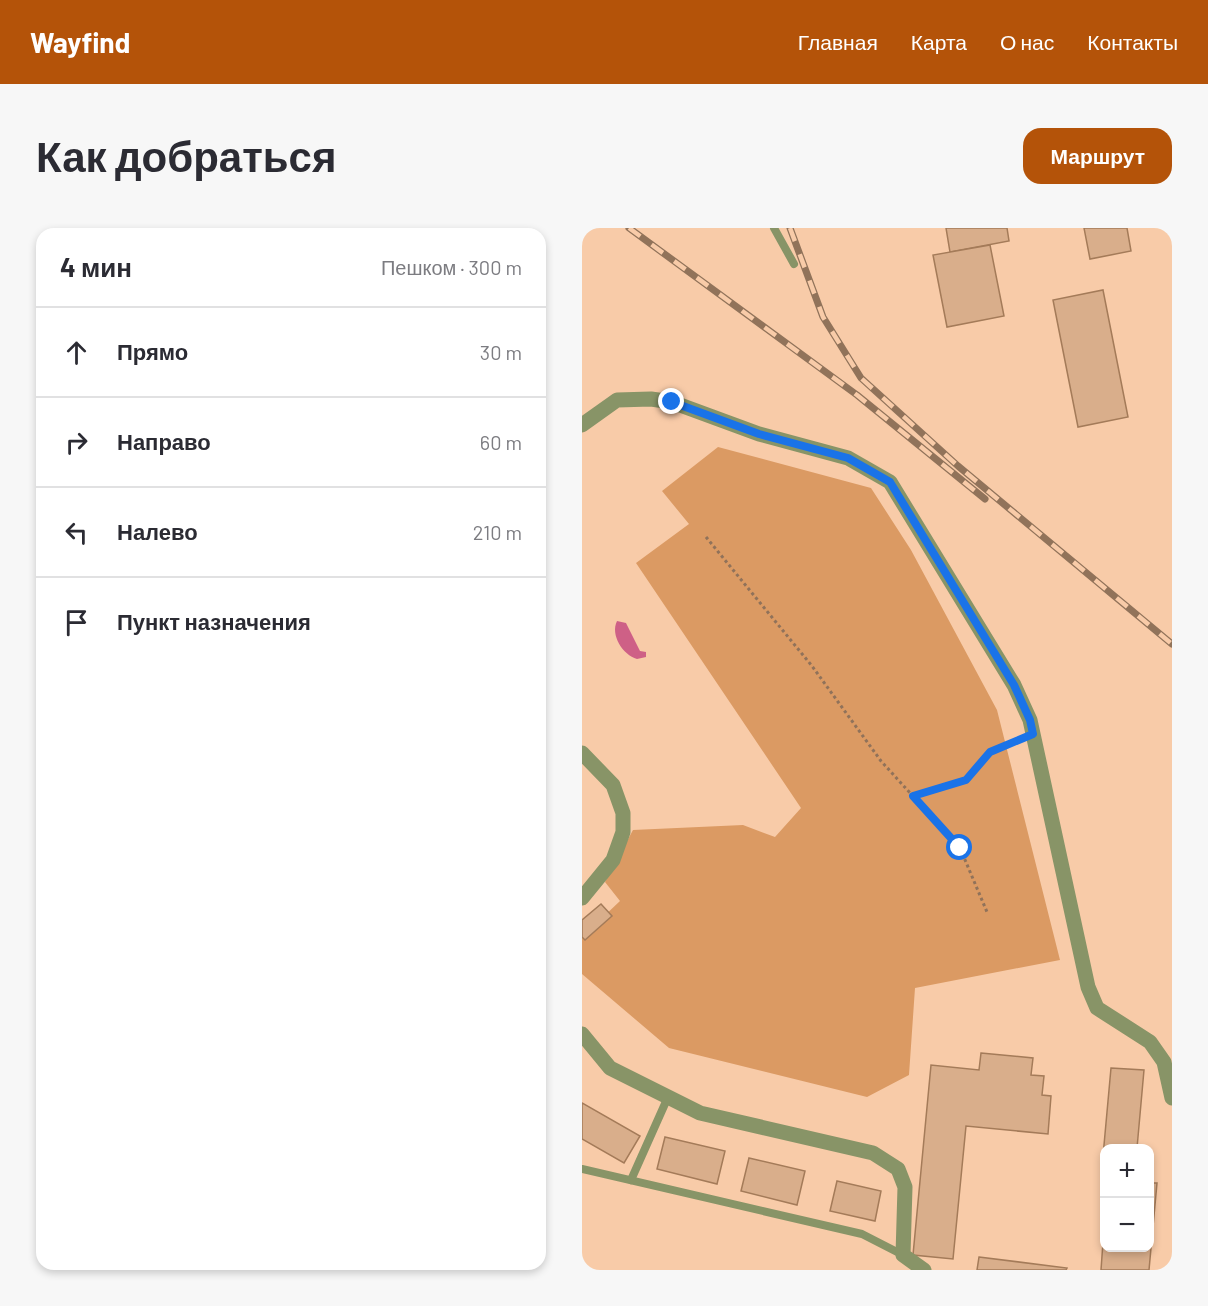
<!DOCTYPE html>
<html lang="ru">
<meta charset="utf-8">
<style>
:root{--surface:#fff;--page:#f7f7f7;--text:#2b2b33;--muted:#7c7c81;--line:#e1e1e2;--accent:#b45309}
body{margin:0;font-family:Barlow,sans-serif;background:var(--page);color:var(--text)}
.controls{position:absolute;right:18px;bottom:18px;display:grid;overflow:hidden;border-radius:12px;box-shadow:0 3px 9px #0003}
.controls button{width:54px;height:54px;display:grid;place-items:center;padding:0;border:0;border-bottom:2px solid var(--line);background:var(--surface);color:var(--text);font:30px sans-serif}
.stop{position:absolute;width:18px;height:18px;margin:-14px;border:4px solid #1a73e8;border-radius:50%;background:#fff}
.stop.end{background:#1a73e8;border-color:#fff;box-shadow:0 2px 6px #0008}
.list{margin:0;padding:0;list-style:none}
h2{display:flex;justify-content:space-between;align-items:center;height:78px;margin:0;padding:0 24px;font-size:26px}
h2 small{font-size:20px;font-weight:400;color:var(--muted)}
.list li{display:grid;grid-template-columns:39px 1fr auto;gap:18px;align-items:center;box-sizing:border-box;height:90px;padding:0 24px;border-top:2px solid var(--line)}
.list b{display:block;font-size:22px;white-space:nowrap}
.list em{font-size:20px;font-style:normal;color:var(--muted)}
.icon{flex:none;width:33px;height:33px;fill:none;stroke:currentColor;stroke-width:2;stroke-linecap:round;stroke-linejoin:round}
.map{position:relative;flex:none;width:590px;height:1042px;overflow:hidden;border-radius:18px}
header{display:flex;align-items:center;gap:36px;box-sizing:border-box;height:84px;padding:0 30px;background:var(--accent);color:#fff}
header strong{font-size:28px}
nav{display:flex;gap:33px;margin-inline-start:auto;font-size:21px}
.intro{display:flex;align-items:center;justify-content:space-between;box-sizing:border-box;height:144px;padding:0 36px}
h1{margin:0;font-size:42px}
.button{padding:15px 27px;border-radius:18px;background:var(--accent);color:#fff;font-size:21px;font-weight:700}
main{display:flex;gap:36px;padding:0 36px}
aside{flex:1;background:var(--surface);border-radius:18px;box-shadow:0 3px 9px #0003}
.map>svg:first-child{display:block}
.green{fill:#db9a63}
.water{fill:#ce6086}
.building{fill:#d9ae8b;stroke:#a47b59;stroke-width:1.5}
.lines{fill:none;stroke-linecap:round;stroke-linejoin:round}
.path{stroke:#90725a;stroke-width:3;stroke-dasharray:3 3;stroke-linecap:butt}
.service{stroke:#889467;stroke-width:8}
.minor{stroke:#889467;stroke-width:15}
.rail-casing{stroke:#91735a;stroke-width:7}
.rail{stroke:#f8cba8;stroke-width:4.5;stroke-dasharray:14;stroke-linecap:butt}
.route{stroke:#1a73e8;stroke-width:8}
</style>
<header>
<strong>Wayfind</strong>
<nav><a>Главная</a><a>Карта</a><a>О нас</a><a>Контакты</a></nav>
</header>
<div class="intro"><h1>Как добраться</h1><a class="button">Маршрут</a></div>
<main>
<aside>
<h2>4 мин<small>Пешком · 300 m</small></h2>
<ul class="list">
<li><svg class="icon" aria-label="ahead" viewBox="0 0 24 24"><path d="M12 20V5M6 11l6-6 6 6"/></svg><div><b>Прямо</b></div><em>30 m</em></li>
<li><svg class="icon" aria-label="right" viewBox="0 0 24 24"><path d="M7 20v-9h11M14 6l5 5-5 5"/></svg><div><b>Направо</b></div><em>60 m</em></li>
<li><svg class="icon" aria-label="left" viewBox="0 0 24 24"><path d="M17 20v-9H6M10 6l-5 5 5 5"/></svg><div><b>Налево</b></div><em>210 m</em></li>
<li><svg class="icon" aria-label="arrive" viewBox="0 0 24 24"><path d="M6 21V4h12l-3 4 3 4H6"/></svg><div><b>Пункт назначения</b></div></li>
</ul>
</aside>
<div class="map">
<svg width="590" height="1042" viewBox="0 0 590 1042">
<rect width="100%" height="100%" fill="#f8cba8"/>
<polygon class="green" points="136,219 289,260 329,322 415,482 478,732 333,760 327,847 285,869 87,820 0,746 0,709 38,673 23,654 51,602 161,597 193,609 219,580 54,335 107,296 80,263"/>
<path class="water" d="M35 393 44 395 58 423 64 424V429L55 431C41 427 28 407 35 393Z"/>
<g class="building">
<polygon points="364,0 425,0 427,13 368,24"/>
<polygon points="502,0 545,0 549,23 508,31"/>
<polygon points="408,17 422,88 365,99 351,27"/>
<polygon points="521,62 546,189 496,199 471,72"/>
<polygon points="19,676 30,688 3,712 0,709 0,692"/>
<polygon points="399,825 451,830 449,847 462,848 460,867 469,868 466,906 384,898 371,1031 331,1027 349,837 397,842"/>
<polygon points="529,840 562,842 555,920 522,920 522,951 519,950"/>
<polygon points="0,875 58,908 42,935 0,911"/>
<polygon points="83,909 143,923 135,956 75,941"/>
<polygon points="167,930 223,943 215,977 159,963"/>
<polygon points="255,953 299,963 293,993 248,983"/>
<polygon points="568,955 575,955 567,1042 519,1042 522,1000 522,1020 568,1020"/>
<polygon points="397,1029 485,1040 484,1042 395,1042"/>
</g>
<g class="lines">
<g class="path">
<polyline points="124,309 230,438 299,533 378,620 405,684"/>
<polyline points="331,568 384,552 408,524 438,511"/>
</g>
<g class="service">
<polyline points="192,0 212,36"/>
<polyline points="0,941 280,1006 321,1027"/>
<polyline points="49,952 86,869"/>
</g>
<g class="minor">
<polyline points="0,197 35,172 69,171 90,174 177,206 266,230 308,254 432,457 448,492 506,759 515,780 568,814 582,834 590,870"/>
<polyline points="0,525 31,557 41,585 41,604 31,632 0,670"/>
<polyline points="0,806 28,840 118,885 291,925 316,941 323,959 321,1027 342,1042"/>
</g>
<g class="rail-casing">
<g id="rail">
<polyline points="47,0 275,167 403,271"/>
<polyline points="208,0 241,89 279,150 376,238 590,416"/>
</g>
</g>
<use href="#rail" class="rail"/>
</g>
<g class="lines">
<polyline class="route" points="90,174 177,206 266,230 308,254 432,457 448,492 451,506 408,524 384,552 331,568 378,620"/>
</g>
</svg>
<div class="controls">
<button>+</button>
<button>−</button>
</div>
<div class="stop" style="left:378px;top:620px"></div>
<div class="stop end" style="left:90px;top:174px"></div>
</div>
</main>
